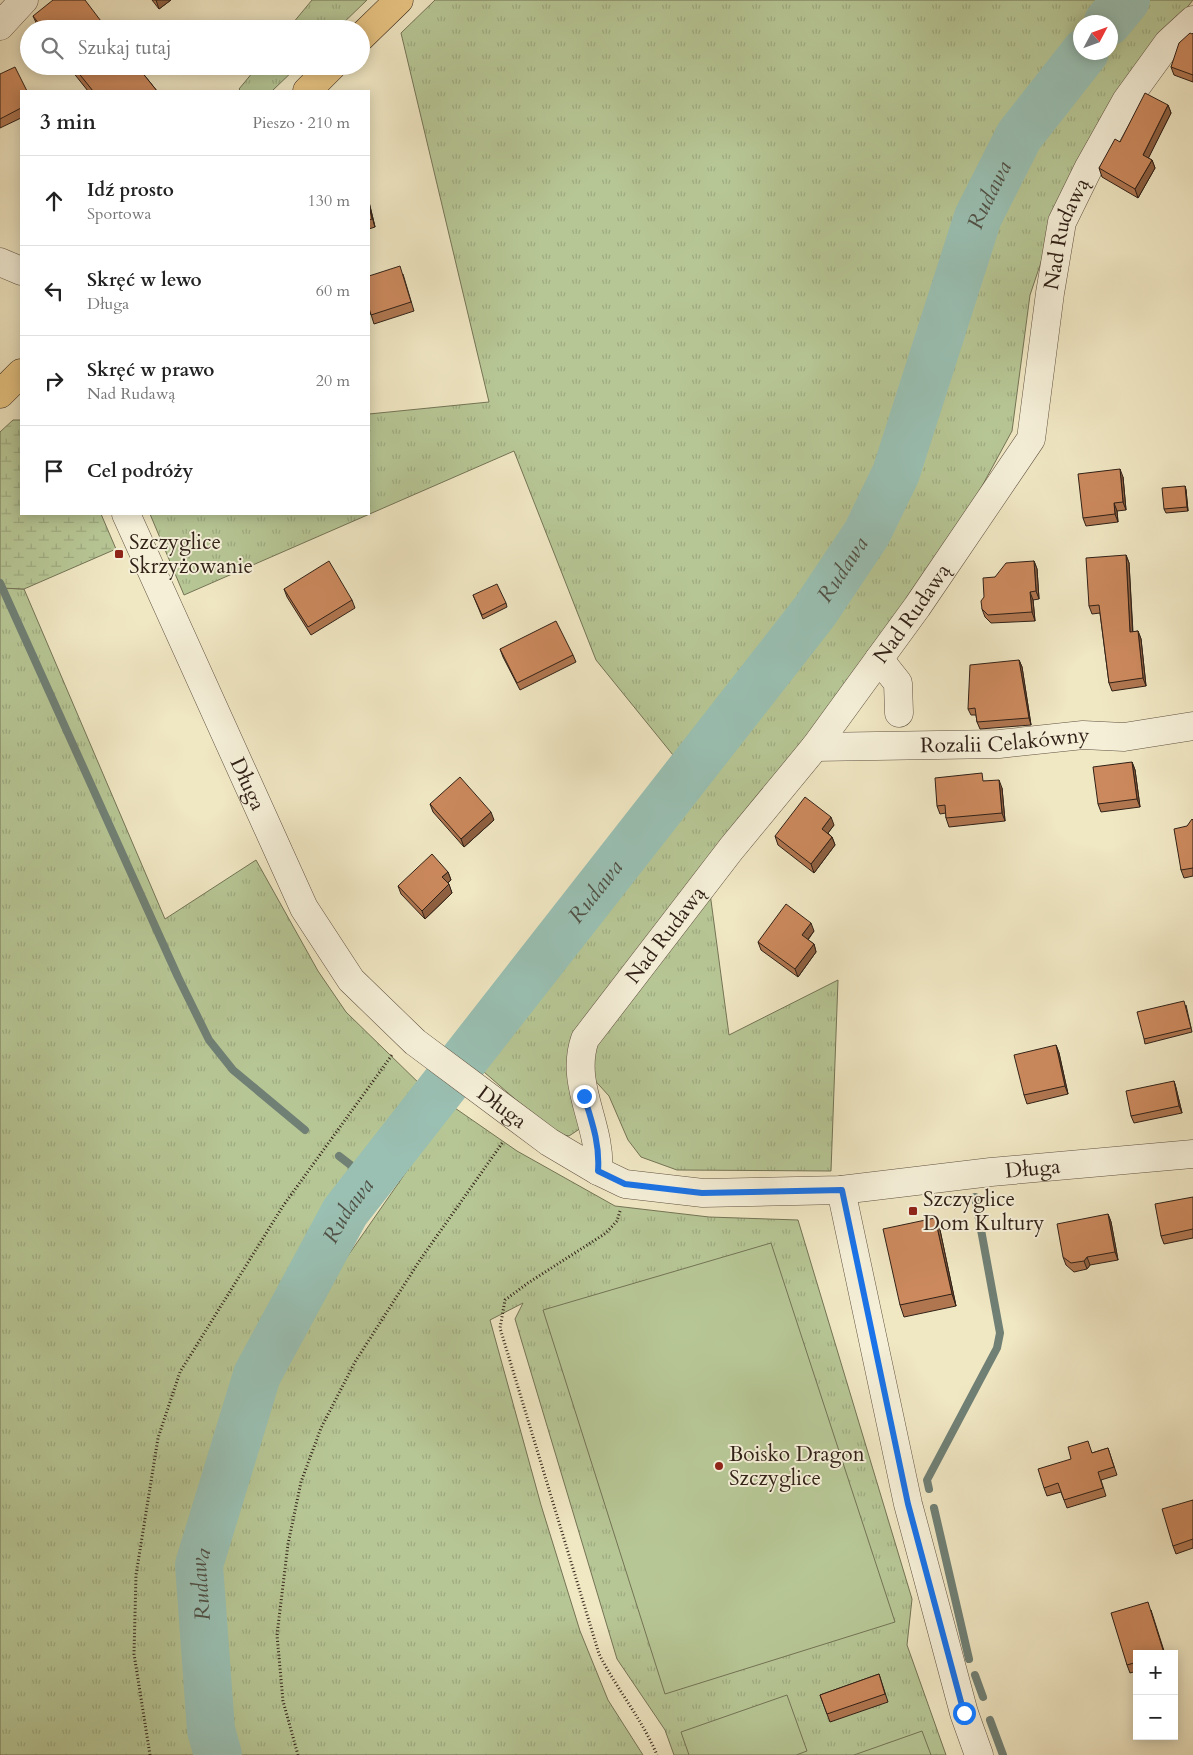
<!DOCTYPE html>
<html lang="pl">
<meta charset="utf-8">
<style>
:root{--surface:#fff;--page:#f2f2f2;--text:#222;--muted:#767676;--line:#e0e0e0}
body{margin:0;font-family:Cardo,serif;background:var(--page);color:var(--text)}
.controls{position:absolute;right:15px;bottom:15px;display:grid;overflow:hidden;border-radius:0px;box-shadow:0 2px 12px #0003}
.controls button{width:45px;height:45px;display:grid;place-items:center;padding:0;border:0;border-bottom:1px solid var(--line);background:var(--surface);color:var(--text);font:25px sans-serif}
.compass{position:absolute;left:1073px;top:15px;width:45px;height:45px;border-radius:50%;background:var(--surface);box-shadow:0 2px 12px #0003;rotate:49deg}
.stop{position:absolute;width:15px;height:15px;margin:-11px;border:4px solid #1a73e8;border-radius:50%;background:#fff}
.stop.end{background:#1a73e8;border-color:#fff;box-shadow:0 1px 5px #0008}
.list{margin:0;padding:0;list-style:none}
h2{display:flex;justify-content:space-between;align-items:center;height:65px;margin:0;padding:0 20px;font-size:21px}
h2 small{font-size:16px;font-weight:400;color:var(--muted)}
.list li{display:grid;grid-template-columns:32px 1fr auto;gap:15px;align-items:center;box-sizing:border-box;height:90px;padding:0 20px;border-top:1px solid var(--line)}
.list b{display:block;font-size:19px;white-space:nowrap}
.list p{margin:0;font-size:16px;white-space:nowrap;color:var(--muted)}
.list em{font-size:16px;font-style:normal;color:var(--muted)}
.icon{flex:none;width:28px;height:28px;fill:none;stroke:currentColor;stroke-width:2;stroke-linecap:round;stroke-linejoin:round}
.map{position:relative;flex:none;width:1193px;height:1755px;overflow:hidden}
.search{position:absolute;background:var(--surface);box-shadow:0 2px 12px #0003;left:20px;top:20px;width:350px;height:55px;display:flex;align-items:center;gap:12px;box-sizing:border-box;padding:0 18px;border-radius:28px;color:var(--muted);font-size:19px}
.panel{position:absolute;background:var(--surface);box-shadow:0 2px 12px #0003;left:20px;top:90px;width:350px;height:425px;border-radius:0px}
.map>svg:first-child{display:block}
.grass{fill:url(#grass-tufts);stroke:#747456;fill-rule:evenodd}
.wetland{fill:url(#wetland-marsh);stroke:#747456}
.pitch{fill:#b7c695;stroke:#747456}
.lines{fill:none;stroke-linecap:round;stroke-linejoin:round}
.stream{stroke:#708075;stroke-width:8}
.river{stroke:#9ac0b3;stroke-width:48}
.minor-casing{stroke:#615242;stroke-width:29}
.major-casing{stroke:#312117;stroke-width:29}
.path{stroke:#312117;stroke-width:3;stroke-dasharray:1 2.5;stroke-linecap:butt}
.minor{stroke:#f5efd8;stroke-width:28}
.major{stroke:#e8c482;stroke-width:28}
.wall{fill:#af7650;stroke:#312117}
.shaded-wall{fill:#8e6041;stroke:#312117}
.building{fill:#cb895d;stroke:#312117}
.route{stroke:#1a73e8;stroke-width:6}
.poi-dot{fill:#8f2418;stroke:#f5efd8;stroke-width:2}
.labels{text-anchor:middle;dominant-baseline:central;stroke-width:4;stroke-linejoin:round;paint-order:stroke}
.street-label{font-size:21px;fill:#312117;stroke:#f5efd8}
.poi-label{font-size:21px;fill:#312117;stroke:#f5efd8;text-anchor:start}
.water-label{font-size:22px;font-style:italic;fill:#505146;stroke:#f5efd8}
</style>
<div class="map">
<svg width="1193" height="1755" viewBox="0 0 1193 1755">
<defs>
<pattern id="grass-tufts" width="24" height="20" patternUnits="userSpaceOnUse" patternTransform="scale(1.25)"><rect width="24" height="20" fill="#b7c695"/><path d="M3 7l-1-3M5 7V3M7 7l1-3M15 17l-1-3M17 17v-4M19 17l1-3" fill="none" stroke="#9eaa80"/></pattern>
<pattern id="wetland-marsh" width="20" height="14" patternUnits="userSpaceOnUse" patternTransform="scale(1.25)"><rect width="20" height="14" fill="#b7c695"/><path d="M1 5h8M5 5V1M11 12h8M15 12V8" fill="none" stroke="#9eaa80"/></pattern>
</defs>
<rect width="100%" height="100%" fill="#f0e7c3"/>
<filter id="stains"><feTurbulence type="fractalNoise" baseFrequency=".004" numOctaves="4"/><feColorMatrix values="0 0 0 0 .2 0 0 0 0 .09 0 0 0 0 .02 0 0 0 .5 -.17"/></filter>
<radialGradient id="worn" r=".72"><stop offset=".6" stop-color="#630" stop-opacity="0"/><stop offset="1" stop-color="#630" stop-opacity=".3"/></radialGradient>
<g class="grass">
<polygon points="312,0 367,0 337,29 288,29"/>
<path d="M435 0H1193L1138 69 1058 212 1030 295 1012 431 969 510 885 639 582 1028 581 1128 569 1136 554 1133 453 1045 673 755 596 660 514 451 184 595 150 514H369V414L489 402 401 33ZM1080 22H1110V52H1080Z"/>
<polygon points="258,66 298,66 272,91 241,91 239,89"/>
<polygon points="0,588 24,589 165,919 256,860 318,971 346,1012 426,1090 324,1235 248,1362 222,1431 191,1557 185,1623 191,1684 208,1755 0,1755"/>
<polygon points="710,893 729,1035 838,980 831,1171 677,1170 641,1157 628,1140 609,1096 590,1075 589,1059 601,1034"/>
<polygon points="452,1106 517,1151 615,1206 709,1217 798,1220 912,1599 907,1645 946,1755 674,1755 665,1730 617,1659 515,1319 523,1303 490,1320 541,1505 580,1631 608,1700 643,1755 233,1755 227,1734 219,1673 219,1540 246,1442 280,1362 329,1283"/>
</g>
<polygon class="wetland" points="13,420 21,420 21,514 101,514 116,549 24,589 0,588 0,432"/>
<g class="pitch">
<polygon points="771,1243 895,1622 665,1694 543,1310"/>
<polygon points="787,1695 807,1751 796,1755 689,1755 681,1732"/>
<polygon points="922,1731 931,1755 854,1755"/>
</g>
<g class="lines">
<g class="stream">
<polyline points="0,583 178,977 209,1040 233,1070 305,1130"/>
<polyline points="339,1156 370,1180"/>
<polyline points="929,1489 927,1480 997,1348 1000,1333 975,1197"/>
<polyline points="934,1508 969,1659"/>
<polyline points="975,1675 983,1697"/>
<polyline points="990,1720 1003,1755"/>
</g>
<g class="river">
<polyline points="1108,22 1126,0"/>
<path id="s1" d="M218 1755 211 1730 199 1565 257 1375 345 1212 815 611 867 533 896 473 978 217 1019 136 1085 52"/>
</g>
<g class="minor-casing">
<g id="minor">
<polyline points="0,26 24,0"/>
<polyline points="0,262 21,271"/>
<path id="s2" d="M126 514 304 908 351 980 415 1042 549 1142 598 1171 625 1184 703 1193 841 1190 991 1172 1193 1154"/>
<polyline points="879,659 898,683 899,713"/>
<path id="s3" d="M815 747 999 744 1083 735 1124 737 1193 726"/>
<path id="s4" d="M598 1171C602 1125 569 1085 585 1039L731 849 815 747 917 607 1031 439 1050 293 1062 222 1089 167 1126 101 1168 43 1193 20"/>
<polyline points="841,1190 908,1504 964,1713 979,1755"/>
</g>
</g>
<g class="major-casing">
<g id="major">
<polyline points="361,37 399,0"/>
<polyline points="307,91 332,66"/>
<polyline points="0,394 21,373"/>
</g>
</g>
<g class="path">
<path d="M620 1211 617 1221 606 1233 528 1283 505 1300 500 1328 599 1654C616 1688 642 1719 657 1755"/>
<polyline points="150,1755 134,1654 136,1575 158,1438 180,1372 283,1206 392,1055"/>
<polyline points="298,1755 283,1701 277,1635 288,1544 301,1482 321,1428 355,1362 420,1260 503,1142"/>
</g>
<use href="#minor" class="minor"/>
<use href="#major" class="major"/>
</g>
<g class="wall">
<polygon points="152,0 171,0 159,9"/>
<polygon points="33,16 107,29 39,29"/>
<polygon points="1193,33 1193,82 1174,75 1171,67"/>
<polygon points="68,66 137,66 157,91 88,91"/>
<polygon points="0,74 21,91 21,118 0,128"/>
<polygon points="1168,105 1171,113 1148,158 1152,160 1155,168 1138,198 1102,177 1099,168 1120,142"/>
<polygon points="369,202 375,227 369,229"/>
<polygon points="403,274 414,311 374,324 369,308"/>
<polygon points="1123,477 1126,510 1117,511 1118,522 1086,526 1083,518"/>
<polygon points="1185,486 1186,490 1188,511 1166,513 1164,509"/>
<polygon points="1126,555 1129,563 1133,632 1138,631 1141,639 1146,686 1112,691 1109,683 1100,613 1092,614 1089,606"/>
<polygon points="1034,561 1037,569 1039,599 1033,600 1035,621 991,623 985,617 982,609 995,577"/>
<polygon points="284,589 352,600 355,608 311,635 287,597"/>
<polygon points="473,595 506,603 507,607 483,619"/>
<polygon points="500,649 573,655 576,662 520,690 503,657"/>
<polygon points="1019,660 1022,667 1031,725 980,729 977,722 976,715 971,715 968,709"/>
<polygon points="1132,762 1135,770 1140,807 1101,812 1098,804"/>
<polygon points="985,781 1002,788 1005,821 949,827 946,818 946,813 940,814 937,806"/>
<polygon points="430,804 494,820 464,847 433,812"/>
<polygon points="1193,820 1193,876 1184,878 1181,870 1187,826"/>
<polygon points="834,825 828,833 832,837 835,845 814,873 778,845 775,836"/>
<polygon points="448,872 451,880 448,883 452,893 425,919 401,894 398,886"/>
<polygon points="814,931 808,940 814,944 816,952 798,977 761,950 758,942"/>
<polygon points="1186,1005 1192,1032 1145,1044 1144,1039"/>
<polygon points="1056,1045 1059,1053 1068,1094 1027,1104 1024,1095"/>
<polygon points="1174,1081 1176,1088 1182,1113 1134,1123 1131,1116"/>
<polygon points="1193,1197 1193,1238 1164,1244 1161,1236"/>
<polygon points="1108,1214 1111,1222 1118,1260 1090,1265 1087,1269 1074,1272 1066,1265 1063,1257"/>
<polygon points="940,1230 956,1306 904,1317 900,1305"/>
<polygon points="1108,1448 1117,1475 1101,1480 1106,1496 1067,1508 1061,1492 1047,1496 1044,1488 1092,1453"/>
<polygon points="1193,1500 1193,1548 1176,1554 1173,1546"/>
<polygon points="1151,1610 1165,1654 1137,1654 1137,1671 1130,1673 1127,1665"/>
<polygon points="879,1674 888,1702 830,1722 820,1695"/>
</g>
<g class="shaded-wall">
<polygon points="156,0 171,0 159,9"/>
<polygon points="1168,105 1171,113 1146,163 1143,155"/>
<polygon points="1152,160 1155,168 1138,198 1135,189"/>
<polygon points="369,202 375,227 369,206"/>
<polygon points="1120,469 1123,477 1126,510 1123,502"/>
<polygon points="1185,486 1186,490 1188,511 1187,507"/>
<polygon points="1114,503 1117,511 1118,522 1115,514"/>
<polygon points="1126,555 1129,563 1133,640 1130,632"/>
<polygon points="1034,561 1037,569 1039,599 1036,591"/>
<polygon points="1030,592 1033,600 1035,621 1032,612"/>
<polygon points="1138,631 1141,639 1146,686 1143,678"/>
<polygon points="1019,660 1022,667 1031,725 1029,718"/>
<polygon points="1132,762 1135,770 1140,807 1137,799"/>
<polygon points="999,780 1002,788 1005,821 1002,813"/>
<polygon points="491,812 494,820 464,847 461,839"/>
<polygon points="831,817 834,825 825,837 822,829"/>
<polygon points="832,837 835,845 814,873 811,864"/>
<polygon points="448,872 451,880 445,885 442,877"/>
<polygon points="449,884 452,893 425,919 422,911"/>
<polygon points="811,923 814,931 805,943 802,935"/>
<polygon points="814,944 816,952 798,977 795,969"/>
<polygon points="1056,1045 1059,1053 1068,1094 1065,1086"/>
<polygon points="1174,1081 1176,1088 1182,1113 1179,1106"/>
<polygon points="1108,1214 1111,1222 1118,1260 1115,1252"/>
<polygon points="935,1218 940,1230 956,1306 952,1294"/>
<polygon points="1087,1257 1090,1265 1087,1269 1084,1261"/>
</g>
<g class="building">
<polygon points="53,0 85,0 107,29 43,29 33,16"/>
<polygon points="1190,33 1192,34 1193,33 1193,75 1171,67 1179,43"/>
<polygon points="73,66 137,66 157,91 93,91"/>
<polygon points="15,67 27,91 21,91 21,108 0,119 0,74"/>
<polygon points="1145,93 1168,105 1143,155 1152,160 1135,189 1099,168 1115,139 1120,142"/>
<polygon points="369,206 372,219 369,220"/>
<polygon points="400,266 411,302 371,315 369,308 369,276"/>
<polygon points="1120,469 1123,502 1114,503 1115,514 1083,518 1078,474"/>
<polygon points="1185,486 1187,507 1164,509 1162,488"/>
<polygon points="1126,555 1130,632 1138,631 1143,678 1109,683 1099,605 1089,606 1086,558"/>
<polygon points="329,561 352,600 308,627 284,589"/>
<polygon points="1034,561 1036,591 1030,592 1032,612 988,615 982,609 981,601 984,597 983,578 995,577 1006,563"/>
<polygon points="497,584 506,603 482,615 473,595"/>
<polygon points="556,621 573,655 517,683 500,649"/>
<polygon points="1019,660 1029,718 977,722 975,708 968,709 970,665"/>
<polygon points="1132,762 1137,799 1098,804 1093,767"/>
<polygon points="982,773 983,781 999,780 1002,813 946,818 945,805 937,806 935,778"/>
<polygon points="460,777 491,812 461,839 430,804"/>
<polygon points="805,797 831,817 822,829 832,837 811,864 775,836"/>
<polygon points="1192,819 1193,820 1193,868 1181,870 1174,829 1187,826"/>
<polygon points="432,854 448,872 442,877 449,884 422,911 398,886"/>
<polygon points="786,904 811,923 802,935 814,944 795,969 758,942"/>
<polygon points="1184,1001 1191,1028 1144,1039 1137,1012"/>
<polygon points="1056,1045 1065,1086 1024,1095 1014,1055"/>
<polygon points="1174,1081 1179,1106 1131,1116 1126,1091"/>
<polygon points="1193,1197 1193,1229 1161,1236 1155,1204"/>
<polygon points="1108,1214 1115,1252 1087,1257 1084,1261 1071,1263 1063,1257 1057,1224"/>
<polygon points="935,1218 952,1294 900,1305 883,1229"/>
<polygon points="1088,1441 1092,1453 1108,1448 1114,1467 1098,1472 1103,1488 1064,1500 1058,1483 1044,1488 1038,1469 1071,1459 1068,1447"/>
<polygon points="1193,1500 1193,1539 1173,1546 1162,1509"/>
<polygon points="1148,1602 1164,1653 1137,1654 1137,1662 1127,1665 1111,1613"/>
<polygon points="879,1674 885,1694 827,1714 820,1695"/>
</g>
<g class="lines">
<path class="route" d="M584 1096C592 1122 600 1144 598 1171L625 1184 702 1193 842 1190 908 1504 964 1713"/>
</g>
<g class="poi-dot">
<rect x="114" y="549" width="10" height="10" rx="2.5"/>
<rect x="908" y="1206" width="10" height="10" rx="2.5"/>
<circle cx="719" cy="1466" r="5"/>
</g>
<g class="labels">
<g class="street-label">
<text stroke="none"><textPath href="#s4" startOffset="1091">Nad Rudawą</textPath></text>
<text stroke="none"><textPath href="#s4" startOffset="671">Nad Rudawą</textPath></text>
<text stroke="none"><textPath href="#s3" startOffset="190">Rozalii Celakówny</textPath></text>
<text stroke="none"><textPath href="#s2" startOffset="296">Długa</textPath></text>
<text stroke="none"><textPath href="#s4" startOffset="266">Nad Rudawą</textPath></text>
<text stroke="none"><textPath href="#s2" startOffset="716">Długa</textPath></text>
<text stroke="none"><textPath href="#s2" startOffset="1271">Długa</textPath></text>
</g>
<g class="poi-label">
<text x="129" y="542">Szczyglice<tspan x="129" dy="24">Skrzyżowanie</tspan></text>
<text x="923" y="1199">Szczyglice<tspan x="923" dy="24">Dom Kultury</tspan></text>
<text x="729" y="1454">Boisko Dragon<tspan x="729" dy="24">Szczyglice</tspan></text>
</g>
<g class="water-label">
<text stroke="none"><textPath href="#s1" startOffset="1792">Rudawa</textPath></text>
<text stroke="none"><textPath href="#s1" startOffset="1388">Rudawa</textPath></text>
<text stroke="none"><textPath href="#s1" startOffset="982">Rudawa</textPath></text>
<text stroke="none"><textPath href="#s1" startOffset="578">Rudawa</textPath></text>
<text stroke="none"><textPath href="#s1" startOffset="172">Rudawa</textPath></text>
</g>
</g>
<rect width="100%" height="100%" filter="url(#stains)"/>
<rect width="100%" height="100%" fill="url(#worn)"/>
</svg>
<div class="controls">
<button>+</button>
<button>−</button>
</div>
<svg class="compass" viewBox="-18 -18 36 36"><path d="M0-13l5 13h-10z" fill="#e53935"/><path d="M0 13l5-13h-10z" fill="#767676"/></svg>
<div class="stop" style="left:964px;top:1713px"></div>
<div class="stop end" style="left:584px;top:1096px"></div>
<div class="search"><svg class="icon" aria-label="search" viewBox="0 0 24 24"><circle cx="10" cy="10" r="6"/><path d="M15 15l6 6"/></svg>Szukaj tutaj</div>
<section class="panel">
<h2>3 min<small>Pieszo · 210 m</small></h2>
<ul class="list">
<li><svg class="icon" aria-label="ahead" viewBox="0 0 24 24"><path d="M12 20V5M6 11l6-6 6 6"/></svg><div><b>Idź prosto</b><p>Sportowa</p></div><em>130 m</em></li>
<li><svg class="icon" aria-label="left" viewBox="0 0 24 24"><path d="M17 20v-9H6M10 6l-5 5 5 5"/></svg><div><b>Skręć w lewo</b><p>Długa</p></div><em>60 m</em></li>
<li><svg class="icon" aria-label="right" viewBox="0 0 24 24"><path d="M7 20v-9h11M14 6l5 5-5 5"/></svg><div><b>Skręć w prawo</b><p>Nad Rudawą</p></div><em>20 m</em></li>
<li><svg class="icon" aria-label="arrive" viewBox="0 0 24 24"><path d="M6 21V4h12l-3 4 3 4H6"/></svg><div><b>Cel podróży</b></div></li>
</ul>
</section>
</div>
